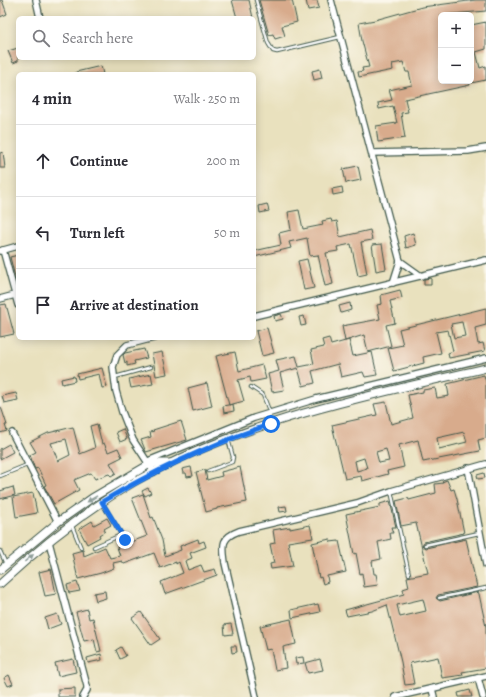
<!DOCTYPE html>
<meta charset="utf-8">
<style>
:root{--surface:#fff;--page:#f2f2f3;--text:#2b2b33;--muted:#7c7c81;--line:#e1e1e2}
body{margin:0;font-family:Alegreya,serif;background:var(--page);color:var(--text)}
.controls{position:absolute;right:12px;top:12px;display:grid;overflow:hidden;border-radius:6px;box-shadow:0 2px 10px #0003}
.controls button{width:36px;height:36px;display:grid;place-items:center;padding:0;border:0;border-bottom:1px solid var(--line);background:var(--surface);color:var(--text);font:20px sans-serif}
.stop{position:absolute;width:12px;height:12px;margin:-9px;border:3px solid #1a73e8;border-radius:50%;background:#fff}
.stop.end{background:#1a73e8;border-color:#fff;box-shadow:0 1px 4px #0008}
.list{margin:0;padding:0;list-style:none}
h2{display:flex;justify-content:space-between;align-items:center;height:52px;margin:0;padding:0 16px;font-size:17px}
h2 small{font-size:13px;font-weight:400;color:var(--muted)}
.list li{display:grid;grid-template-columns:26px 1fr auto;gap:12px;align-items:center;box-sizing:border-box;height:72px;padding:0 16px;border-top:1px solid var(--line)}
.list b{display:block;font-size:15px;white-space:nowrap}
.list em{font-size:13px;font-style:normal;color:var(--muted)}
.icon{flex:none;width:22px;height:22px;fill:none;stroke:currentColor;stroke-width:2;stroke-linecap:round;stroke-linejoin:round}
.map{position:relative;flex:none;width:486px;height:697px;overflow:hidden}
.search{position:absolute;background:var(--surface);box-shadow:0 2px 10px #0003;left:16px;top:16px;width:240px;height:44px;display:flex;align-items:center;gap:10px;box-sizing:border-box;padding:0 14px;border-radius:6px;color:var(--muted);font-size:15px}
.panel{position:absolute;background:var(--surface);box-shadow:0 2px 10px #0003;left:16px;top:72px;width:240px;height:268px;border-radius:6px}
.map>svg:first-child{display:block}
.building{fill:#d8ab8c;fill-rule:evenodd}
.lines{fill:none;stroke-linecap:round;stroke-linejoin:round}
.service-casing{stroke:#3d5649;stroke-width:4.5}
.minor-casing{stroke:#3d5649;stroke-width:8}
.secondary-casing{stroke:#3d5649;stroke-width:9}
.service{stroke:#fff;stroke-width:2.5}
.minor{stroke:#fff;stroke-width:5.5}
.secondary{stroke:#fff;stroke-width:7}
.oneway{fill:#8f9e9a}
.route{stroke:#1a73e8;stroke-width:5}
</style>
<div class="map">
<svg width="486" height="697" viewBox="0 0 486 697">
<rect width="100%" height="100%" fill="#fbf7ec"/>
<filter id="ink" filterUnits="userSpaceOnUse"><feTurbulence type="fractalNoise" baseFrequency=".025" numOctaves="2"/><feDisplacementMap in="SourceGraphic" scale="8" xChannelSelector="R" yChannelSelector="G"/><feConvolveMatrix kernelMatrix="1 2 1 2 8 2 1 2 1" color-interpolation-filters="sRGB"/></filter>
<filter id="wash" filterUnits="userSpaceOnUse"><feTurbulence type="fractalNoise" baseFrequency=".012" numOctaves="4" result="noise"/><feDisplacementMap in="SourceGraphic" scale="16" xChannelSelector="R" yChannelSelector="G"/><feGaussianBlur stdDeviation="0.9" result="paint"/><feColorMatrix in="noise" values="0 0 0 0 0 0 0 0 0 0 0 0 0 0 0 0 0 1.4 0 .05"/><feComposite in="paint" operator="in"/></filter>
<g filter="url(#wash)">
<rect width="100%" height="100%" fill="#e9e1be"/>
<g id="blocks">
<g class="building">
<polygon points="0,0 2,0 7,14 0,17"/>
<polygon points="232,0 249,0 253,18 237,18"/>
<polygon points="259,0 292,0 297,22 282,26 285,36 275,39 273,34 269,35"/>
<polygon points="306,0 317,0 319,8 308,10"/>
<polygon points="476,0 486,0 486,11 441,15 441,81 469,81 470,85 405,99 408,112 401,113 405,138 378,142 376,126 397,123 393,106 379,109 378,103 392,100 389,90 412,85 409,72 406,72 403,62 392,64 393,70 359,77 358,72 363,71 362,68 369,67 362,41 359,23 375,20 422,7"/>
<polygon points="486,22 486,49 476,52 480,68 486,66 486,80 471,83 471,25"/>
<polygon points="18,48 18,61 13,63 8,51"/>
<polygon points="101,66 103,74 76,74 76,72"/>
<polygon points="320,69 322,78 314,80 312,71"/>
<polygon points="3,152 5,168 0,168 0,153"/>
<polygon points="358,166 361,180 346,183 343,169"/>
<polygon points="342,187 343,193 333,195 332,189"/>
<polygon points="267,204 269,211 260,213 259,206"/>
<polygon points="299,210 303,229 323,225 322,221 331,219 332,222 337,221 340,237 370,230 372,240 361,242 367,274 358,276 351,244 337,247 338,251 326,253 333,284 325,286 318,255 310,256 307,238 289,242 291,248 254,257 254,251 281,245 279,233 291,230 288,212"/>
<polygon points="413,233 416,245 406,248 404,236"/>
<polygon points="382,244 386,269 376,271 372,245"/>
<polygon points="18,255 18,280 16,281 10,257"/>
<polygon points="307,259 314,288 304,290 298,261"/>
<polygon points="431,278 431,285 424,285 424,279"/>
<polygon points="400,290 402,298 390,301 395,323 386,325 391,346 368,352 364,335 345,341 342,326 380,319 377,305 382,304 381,295"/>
<polygon points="350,303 351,310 341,313 339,306"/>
<polygon points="6,304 14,334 0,337 0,305"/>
<path d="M486 308V325L475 328 478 344 483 343 485 351 449 358 448 353 453 351 448 330 436 332 441 353 423 357 424 363 394 371 388 348 403 345 399 329ZM462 322 465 336 454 338 451 324Z"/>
<polygon points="281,314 283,319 275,321 274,316"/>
<polygon points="304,316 306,325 301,326 299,317"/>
<polygon points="267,328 274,353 262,356 256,331"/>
<polygon points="329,338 331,345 349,340 353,356 372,352 377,375 365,377 363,372 341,377 338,364 312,371 315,383 303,386 298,368 280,373 284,390 272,392 268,374 279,371 276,360 296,356 299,367 314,364 311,350 324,347 322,340"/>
<polygon points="144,349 147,358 134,361 135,364 127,366 127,362 125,363 123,355 125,353"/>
<polygon points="162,352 167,374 156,376 152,354"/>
<polygon points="235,352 239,371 262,365 266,379 251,382 250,377 238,380 244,401 229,405 216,356"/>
<polygon points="102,368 107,387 102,388 99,374 78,379 77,374"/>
<polygon points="151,374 153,384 131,388 129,379"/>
<path d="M484 375 486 382V438L478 440 480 451 423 462 418 440 399 445 404 467 387 471 388 474 362 481 361 476 345 479 332 425 377 415 374 404 386 402 391 424 413 418 408 395 423 392V390L435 388 437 398 449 396 447 384ZM464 432 467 442 439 449 437 438ZM386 449 389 461 379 463 376 452ZM364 458 367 468 357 471 355 461Z"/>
<polygon points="74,376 75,381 62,384 61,379"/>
<polygon points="207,383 212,406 193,411 188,388"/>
<polygon points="16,393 18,400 4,403 2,396"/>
<polygon points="233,404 234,411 224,413 223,406"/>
<polygon points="0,407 1,407 7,425 5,425 7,431 0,433"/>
<polygon points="181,421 187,440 146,452 141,440 151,437 150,432 154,431 153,430"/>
<path d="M97 424 102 444 104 443 108 452 118 448 122 457 110 463 116 473 111 476 109 474 95 479 91 473 74 480 79 490 54 504 44 486 46 485 38 468 35 469 34 467 30 455 36 452 30 442 48 433 73 427 80 454 95 448 90 426ZM66 439 70 455 58 461 51 443Z"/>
<polygon points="123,429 127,439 120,442 116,432"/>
<polygon points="9,444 13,452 0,459 0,449"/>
<polygon points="191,467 193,476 187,477 186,473 183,473 182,469"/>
<polygon points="240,467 247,502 217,508 217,509 206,512 196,472 205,470 207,480 222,476 221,472"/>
<polygon points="484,473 485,478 478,479 477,475"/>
<path d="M447 480 451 490 454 489 457 499 464 533 424 542 422 545 426 548 466 539 477 587 438 595 436 598 440 601 478 592 479 594 486 627V668L462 672 463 675 442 678 438 657 410 663 414 684 405 685 401 662 387 605 372 611 347 616 345 610 404 594 403 589 409 587 407 577 428 573 416 523 401 526 396 501 408 498 409 500 436 493 435 484 443 483 442 482ZM423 599 426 611 400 617 397 605Z"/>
<polygon points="13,487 15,495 0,499 0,491"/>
<polygon points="148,488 151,493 145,496 142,491"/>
<polygon points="33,493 37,513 16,517 13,497"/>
<polygon points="143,494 151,518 153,517 162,540 165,556 181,550 180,546 198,539 199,543 204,541 206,547 190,553 192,558 185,561 188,570 201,565 204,572 215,569 217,575 165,594 161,582 183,573 179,562 176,564 176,562 160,568 154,553 124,564 122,561 113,563 114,568 101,573 78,579 72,553 83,550 84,556 105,547 110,558 120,556 117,547 147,536 132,498"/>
<polygon points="390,501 396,527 391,527 393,533 390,533 391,539 378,542 381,559 372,561 374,574 376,574 378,585 364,587 362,573 360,574 356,553 354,554 346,514 380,507 380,504"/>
<polygon points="286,506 287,511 280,512 279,507"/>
<polygon points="107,518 111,525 104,529 105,531 99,535 100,537 87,544 79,529 92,521 94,525"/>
<polygon points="310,525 313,538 288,542 293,566 271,569 270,564 274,563 270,544 275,543 273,530 290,527 290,529"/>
<polygon points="330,539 330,542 339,541 346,572 327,576 328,582 323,584 321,577 319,578 312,543"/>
<polygon points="51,569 56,594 45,596 39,572"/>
<polygon points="77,582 80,591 69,593 67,585"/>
<polygon points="105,591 106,598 96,601 94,593"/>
<polygon points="318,604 320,612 292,618 291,610"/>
<polygon points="87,609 89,619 93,618 101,651 97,652 94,639 84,641 76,612"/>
<polygon points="141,612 160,639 151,645 132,618"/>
<polygon points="57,614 61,624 48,629 45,618"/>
<polygon points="291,619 296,644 283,647 286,668 275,670 271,649 266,650 260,626"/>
<polygon points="231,624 233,634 225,635 224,625"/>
<polygon points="231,646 236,646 237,652 232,653"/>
<polygon points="121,647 126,656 120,659 116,650"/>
<polygon points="101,654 102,660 88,663 87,658"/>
<polygon points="303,657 304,663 296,664 295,658"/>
<polygon points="73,659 76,672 58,676 55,663"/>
<polygon points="320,659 323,670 308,673 305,663"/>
<polygon points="9,675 13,684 8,686 4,678"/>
<polygon points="75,688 75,697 58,697 58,689"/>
<polygon points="470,690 472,697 459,697 458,693"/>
</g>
</g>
</g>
<g filter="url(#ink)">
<use href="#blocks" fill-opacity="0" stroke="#3d5649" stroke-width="1"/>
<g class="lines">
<g class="service-casing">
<g id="service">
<polyline points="256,0 268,43 273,51 277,52 340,37"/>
<polyline points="115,377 151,367"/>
<polyline points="251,387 263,395 270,413"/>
<polyline points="208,471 232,462 233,457 228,439"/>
<polyline points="0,476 27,465"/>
<polyline points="391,491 409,574"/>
<polyline points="102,503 125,540"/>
<polyline points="72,526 81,548"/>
<polyline points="425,545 479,533"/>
<polyline points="94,547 121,535"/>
<polyline points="0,551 6,564"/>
<polyline points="439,598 486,588"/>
</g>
</g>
<g class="minor-casing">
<g id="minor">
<polyline points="36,0 40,18"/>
<polyline points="331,0 400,261 393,283"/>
<polyline points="372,153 468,151 486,148"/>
<polyline points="3,250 18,305"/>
<polyline points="0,251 18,246"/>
<polyline points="400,261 421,276"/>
<polyline points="0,299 15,295"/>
<polyline points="254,316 486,260"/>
<polyline points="154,338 127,345 117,355 113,367 116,391 122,412 133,440 154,472"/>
<polyline points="12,433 58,522"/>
<polyline points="148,461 254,418 316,399 486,358"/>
<polyline points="468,468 486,565"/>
<polyline points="49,542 87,686 87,690 83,697"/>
<polyline points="478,678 483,697"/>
<polyline points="432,689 434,697"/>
<path d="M256 697 225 563C223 546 220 538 239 531L357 503 391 491 486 464"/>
<polyline points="395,697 486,676"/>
</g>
</g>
<g class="secondary-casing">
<g id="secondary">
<polyline points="0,570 58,522 92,498 150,464 159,463 170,463"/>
<path d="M0 584C41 546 85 511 134 482 242 421 366 396 486 368"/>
</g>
</g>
<use href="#service" class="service"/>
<use href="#minor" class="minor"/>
<use href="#secondary" class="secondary"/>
</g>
<defs><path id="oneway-solid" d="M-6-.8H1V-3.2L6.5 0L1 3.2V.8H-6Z"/></defs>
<g class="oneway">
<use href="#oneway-solid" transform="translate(92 499) rotate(148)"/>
<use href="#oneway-solid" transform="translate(29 558) rotate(-39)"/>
</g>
</g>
<g class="lines" filter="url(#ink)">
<path class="route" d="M125 540 102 502C157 469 210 445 271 424"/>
</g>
</svg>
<div class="controls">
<button>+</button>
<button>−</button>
</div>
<div class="stop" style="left:271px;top:424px"></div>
<div class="stop end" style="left:125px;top:540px"></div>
<div class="search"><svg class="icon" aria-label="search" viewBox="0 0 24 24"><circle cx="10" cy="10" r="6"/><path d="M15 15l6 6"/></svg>Search here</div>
<section class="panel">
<h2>4 min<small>Walk · 250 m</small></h2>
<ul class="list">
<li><svg class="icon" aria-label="ahead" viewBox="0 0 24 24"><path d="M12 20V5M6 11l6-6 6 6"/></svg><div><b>Continue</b></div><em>200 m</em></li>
<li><svg class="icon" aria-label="left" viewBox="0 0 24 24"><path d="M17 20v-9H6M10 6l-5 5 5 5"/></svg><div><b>Turn left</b></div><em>50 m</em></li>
<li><svg class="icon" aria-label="arrive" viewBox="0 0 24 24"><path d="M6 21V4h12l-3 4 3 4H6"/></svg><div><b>Arrive at destination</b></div></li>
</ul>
</section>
</div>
